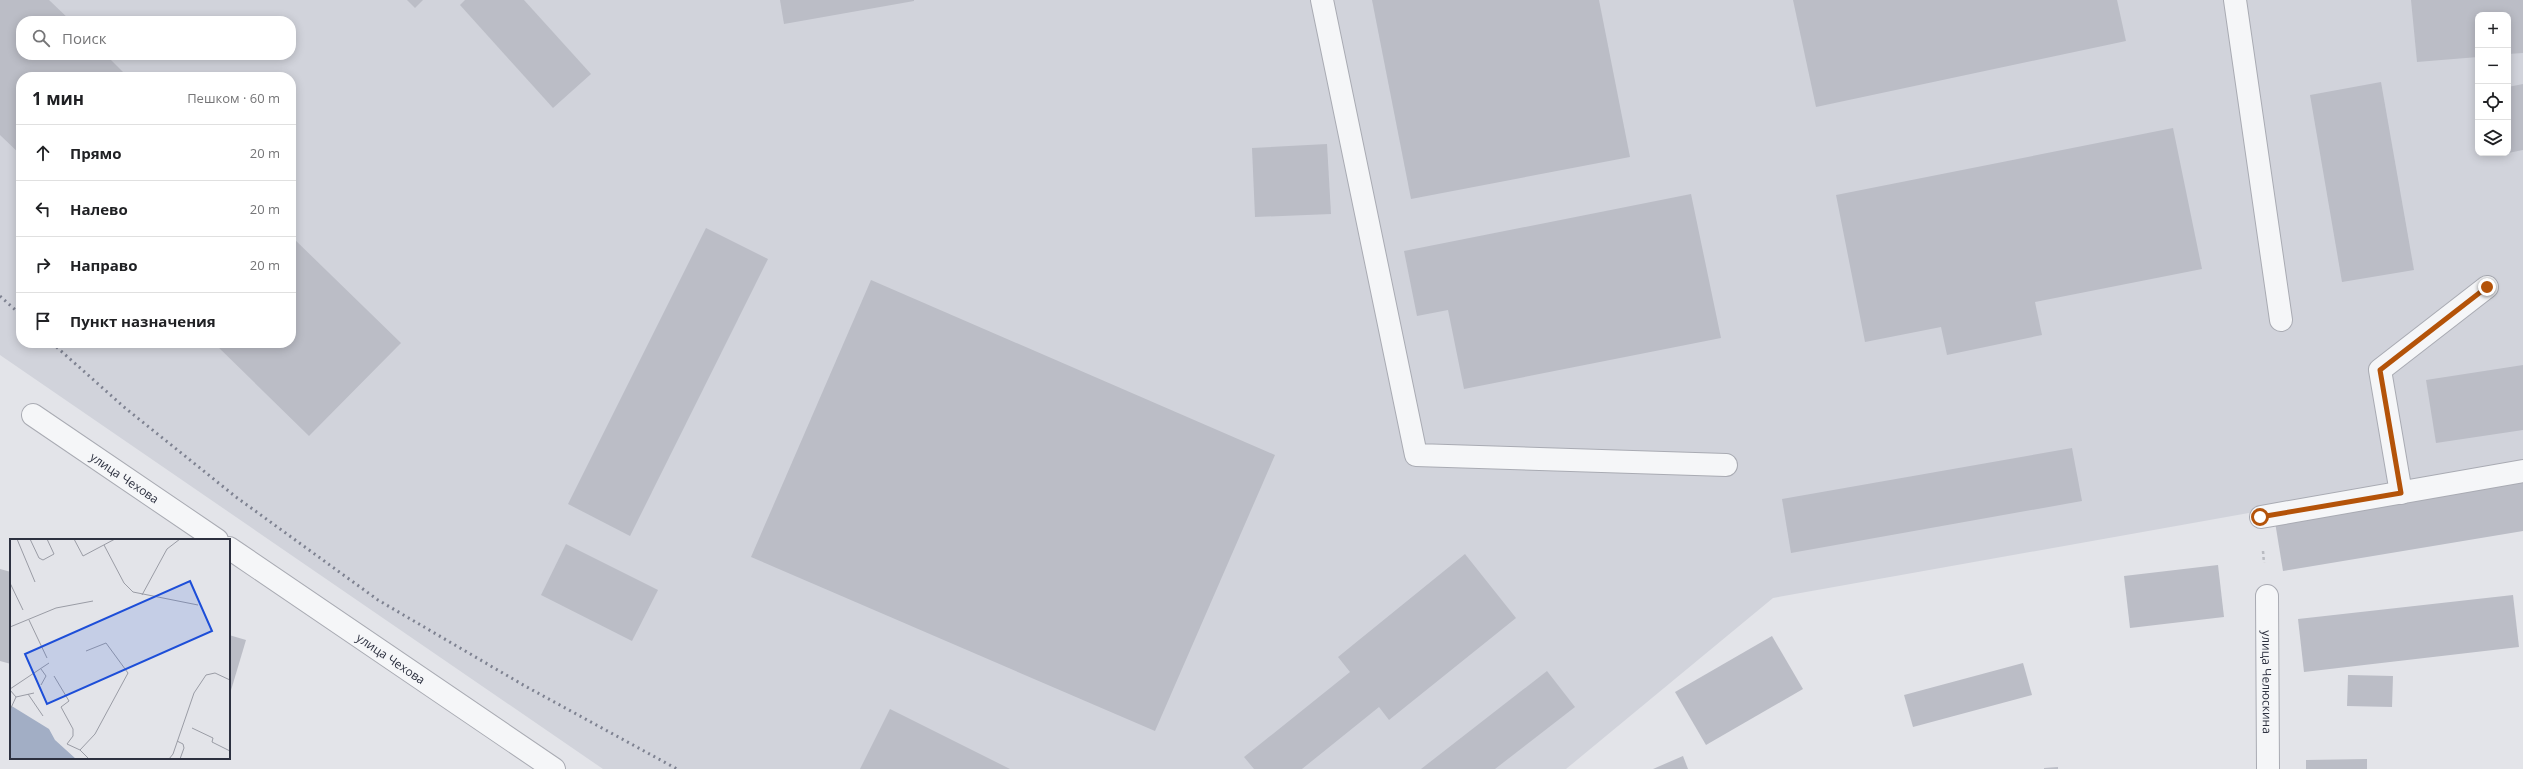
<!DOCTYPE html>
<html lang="ru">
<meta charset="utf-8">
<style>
:root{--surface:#fff;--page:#f6f6f6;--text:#202124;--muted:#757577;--line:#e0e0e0}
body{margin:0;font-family:"Open Sans",sans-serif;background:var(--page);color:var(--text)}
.controls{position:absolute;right:12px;top:12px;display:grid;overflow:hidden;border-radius:8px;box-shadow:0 2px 10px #0003}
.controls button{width:36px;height:36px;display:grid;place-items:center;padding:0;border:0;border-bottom:1px solid var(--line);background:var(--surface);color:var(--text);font:20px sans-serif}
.stop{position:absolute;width:12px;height:12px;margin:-9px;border:3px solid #b45309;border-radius:50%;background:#fff}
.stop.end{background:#b45309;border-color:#fff;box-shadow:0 1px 4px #0008}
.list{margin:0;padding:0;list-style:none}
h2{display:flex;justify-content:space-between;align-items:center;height:52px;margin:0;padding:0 16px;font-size:17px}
h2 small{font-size:13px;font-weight:400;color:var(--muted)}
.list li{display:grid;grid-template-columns:26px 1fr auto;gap:12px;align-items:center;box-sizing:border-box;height:56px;padding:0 16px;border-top:1px solid var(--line)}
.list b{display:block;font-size:15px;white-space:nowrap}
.list em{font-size:13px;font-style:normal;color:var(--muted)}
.icon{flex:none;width:22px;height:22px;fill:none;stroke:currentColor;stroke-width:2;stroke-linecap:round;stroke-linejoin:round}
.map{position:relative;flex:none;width:2523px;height:769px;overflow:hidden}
.search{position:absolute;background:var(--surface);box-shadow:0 2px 10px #0003;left:16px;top:16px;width:280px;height:44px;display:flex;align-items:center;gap:10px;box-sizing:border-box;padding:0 14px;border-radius:16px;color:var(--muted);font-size:15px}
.panel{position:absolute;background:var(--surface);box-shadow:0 2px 10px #0003;left:16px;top:72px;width:280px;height:276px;border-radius:16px}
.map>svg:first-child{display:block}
.built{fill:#d1d3db;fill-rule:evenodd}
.building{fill:#bbbdc6}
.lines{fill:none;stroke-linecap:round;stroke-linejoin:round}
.service-casing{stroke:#a9abb3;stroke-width:24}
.minor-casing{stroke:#a9abb3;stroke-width:24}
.path{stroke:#b9bbc1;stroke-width:2.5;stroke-dasharray:3 3;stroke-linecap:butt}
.service{stroke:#f5f6f8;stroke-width:22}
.minor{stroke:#f5f6f8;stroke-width:22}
.rail{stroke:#7e8291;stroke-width:3;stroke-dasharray:2 4;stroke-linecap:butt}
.route{stroke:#b45309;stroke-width:5}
.labels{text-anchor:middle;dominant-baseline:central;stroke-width:3;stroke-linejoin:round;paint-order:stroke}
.street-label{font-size:12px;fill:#2d3140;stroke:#f2f3f7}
.inset-road{fill:none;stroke:#9a9ca5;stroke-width:1}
.view{fill:#1d4ed8;fill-opacity:0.15;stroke:#1d4ed8;stroke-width:2}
.inset-edge{fill:none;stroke:#2d3140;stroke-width:2}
</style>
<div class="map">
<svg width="2523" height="769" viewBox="0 0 2523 769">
<rect width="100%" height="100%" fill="#e3e4e9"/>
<path class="built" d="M0 0H2523V464L1773 598 1566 769H603L0 355ZM2478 15H2508V153H2478ZM21 21H291V55H21ZM21 77H291V343H21Z"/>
<g class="building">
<polygon points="0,0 49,0 71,21 21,21 21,55 106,55 128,77 21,77 21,155 0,135"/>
<polygon points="407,0 423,0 415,8"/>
<polygon points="465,0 524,0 591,74 553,108 460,5"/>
<polygon points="780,0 914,0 914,1 784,24"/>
<polygon points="1372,0 1599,0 1630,157 1411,199"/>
<polygon points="1793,0 2117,0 2126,41 1816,107"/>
<polygon points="2411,0 2523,0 2523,53 2508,54 2508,15 2478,15 2478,57 2417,62"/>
<polygon points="2381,82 2414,270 2342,282 2310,95"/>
<polygon points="2523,84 2523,150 2508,153 2508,87"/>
<polygon points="2173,128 2202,269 2035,302 2042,335 1947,355 1941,327 1865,342 1836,195"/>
<polygon points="1327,144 1331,214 1255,217 1252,148"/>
<polygon points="2488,153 2503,153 2503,154 2489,156"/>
<polygon points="1691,194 1721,338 1464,389 1448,310 1417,316 1404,251"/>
<polygon points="706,228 768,259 630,536 568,504"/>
<polygon points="291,236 401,343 309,436 214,343 291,343"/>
<polygon points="871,280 1275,455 1155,731 751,557"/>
<polygon points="2523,365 2523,430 2436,443 2426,380"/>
<polygon points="2072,448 2082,501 1791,553 1782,499"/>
<polygon points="2523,481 2523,531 2283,571 2275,522"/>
<polygon points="566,544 658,590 632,641 541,595"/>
<polygon points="1465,554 1516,618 1389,720 1379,707 1302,769 1254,769 1244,757 1350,672 1338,657"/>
<polygon points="2218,565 2224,617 2130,628 2124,576"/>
<polygon points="0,569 11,572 11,664 0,661"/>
<polygon points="2513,595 2519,647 2304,672 2298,619"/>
<polygon points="229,635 246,640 229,697"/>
<polygon points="1772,636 1803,689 1706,745 1675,692"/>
<polygon points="2023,663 2032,695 1913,727 1904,695"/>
<polygon points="1547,671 1575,707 1495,769 1421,769"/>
<polygon points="2348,675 2393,676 2392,707 2347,706"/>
<polygon points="890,709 1010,769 860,769"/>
<polygon points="1683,756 1688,769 1653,769"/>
<polygon points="2367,759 2367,769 2306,769 2306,760"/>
<polygon points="2058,767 2058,769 2044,769 2044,768"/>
</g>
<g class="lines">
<g class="service-casing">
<g id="service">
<polyline points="1322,0 1416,455 1726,465"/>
<polyline points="2235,0 2281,320"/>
<polyline points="2401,493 2380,370 2487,287"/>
</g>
</g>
<g class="minor-casing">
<g id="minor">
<path id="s1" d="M33 415 217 540"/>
<polyline points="2261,517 2523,471"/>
<path id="s2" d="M229 548 554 769"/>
<path id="s3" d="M2267 596 2268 769"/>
</g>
</g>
<polyline class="path" points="2263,551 2264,563"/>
<use href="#service" class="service"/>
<use href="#minor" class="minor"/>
<g class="rail">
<polyline points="0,296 21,315"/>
<polyline points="52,343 124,407 236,497 378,600 525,686 677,769"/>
</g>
</g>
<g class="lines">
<polyline class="route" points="2260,517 2401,493 2380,370 2487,287"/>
</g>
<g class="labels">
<g class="street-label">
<text stroke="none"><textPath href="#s1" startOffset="111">улица Чехова</textPath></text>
<text stroke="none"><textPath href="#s2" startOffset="196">улица Чехова</textPath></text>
<text stroke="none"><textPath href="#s3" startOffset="86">улица Челюскина</textPath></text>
</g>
</g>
<g transform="translate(10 539)">
<rect width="220" height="220" fill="#e3e4e9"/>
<path d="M0 166 39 190 45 201 66 220H0Z" fill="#a2aec5"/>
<path class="inset-road" d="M7 0 25 43M20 0 29 19 33 21 44 15 37 0M64 0 73 17 105 0M94 6 114 44 123 53 188 66M0 44 13 71M132 56 157 10 170 0M19 81 37 119M0 88 46 69 83 62M76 112 96 104 118 134 85 195 70 211 79 220M31 130 36 137 31 146M44 137 59 162 51 168 63 190V197L57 205 70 211M0 150 39 124M0 151 6 158 24 154M18 155 33 177M0 171 6 158M182 189 203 199 202 203 220 212M167 202 173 205 174 209 170 220M159 220 163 215 184 154 196 136 205 134 220 141"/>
<path class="view" d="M180 42 202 92 37 165 15 115Z"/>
<rect width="220" height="220" class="inset-edge"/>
</g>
</svg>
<div class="controls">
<button>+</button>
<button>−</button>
<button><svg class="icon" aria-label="locate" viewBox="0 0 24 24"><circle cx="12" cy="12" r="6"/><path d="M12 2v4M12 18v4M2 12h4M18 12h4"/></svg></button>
<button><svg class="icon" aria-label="layers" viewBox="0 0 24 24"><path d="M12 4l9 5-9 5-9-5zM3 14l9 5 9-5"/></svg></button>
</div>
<div class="stop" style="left:2260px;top:517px"></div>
<div class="stop end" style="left:2487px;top:287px"></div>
<div class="search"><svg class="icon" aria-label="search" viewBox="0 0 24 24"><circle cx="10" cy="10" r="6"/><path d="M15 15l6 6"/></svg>Поиск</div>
<section class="panel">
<h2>1 мин<small>Пешком · 60 m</small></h2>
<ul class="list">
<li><svg class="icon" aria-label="ahead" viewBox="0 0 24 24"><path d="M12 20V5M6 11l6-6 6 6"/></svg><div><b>Прямо</b></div><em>20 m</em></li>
<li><svg class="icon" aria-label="left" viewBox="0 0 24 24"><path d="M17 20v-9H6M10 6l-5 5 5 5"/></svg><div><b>Налево</b></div><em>20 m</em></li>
<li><svg class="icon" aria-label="right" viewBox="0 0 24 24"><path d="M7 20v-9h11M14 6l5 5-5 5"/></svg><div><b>Направо</b></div><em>20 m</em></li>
<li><svg class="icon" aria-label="arrive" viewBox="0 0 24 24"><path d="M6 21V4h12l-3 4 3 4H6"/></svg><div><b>Пункт назначения</b></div></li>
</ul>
</section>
</div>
